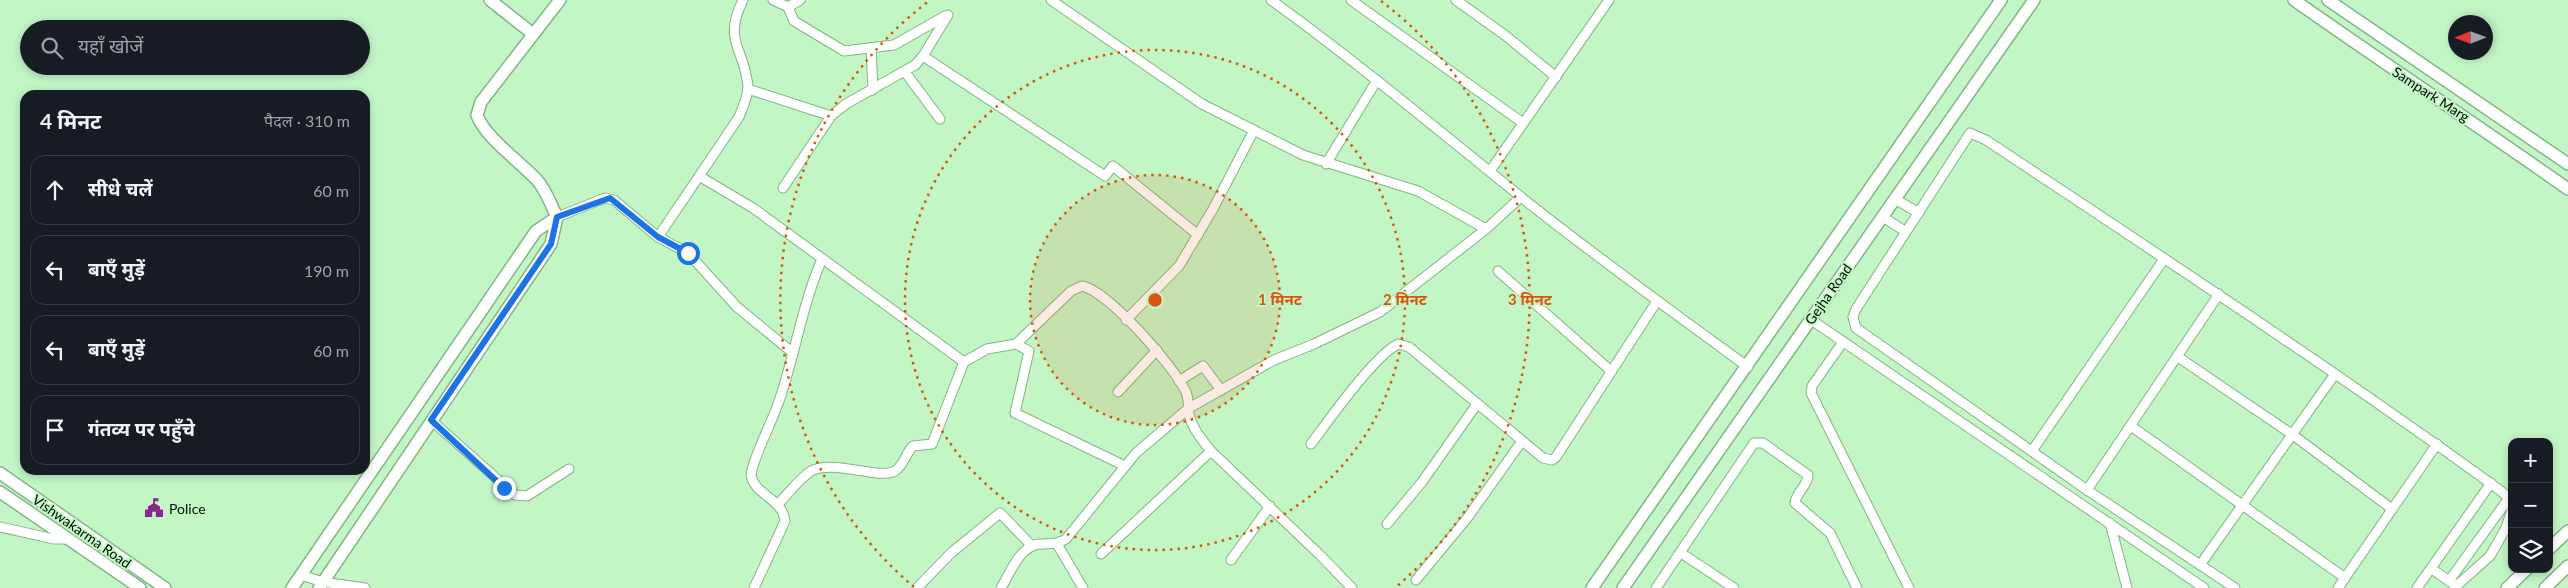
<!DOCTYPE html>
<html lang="hi">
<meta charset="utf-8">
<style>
:root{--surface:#171b24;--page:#20242c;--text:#f1f3f6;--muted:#9ea1a6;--line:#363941}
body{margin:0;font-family:Lato,"Noto Sans Devanagari",sans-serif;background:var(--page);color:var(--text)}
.controls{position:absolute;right:15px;bottom:15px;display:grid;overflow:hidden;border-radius:10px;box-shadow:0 2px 8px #0003}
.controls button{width:45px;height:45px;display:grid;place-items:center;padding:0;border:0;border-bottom:1px solid var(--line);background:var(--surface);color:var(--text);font:25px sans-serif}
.compass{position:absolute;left:2448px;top:15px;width:45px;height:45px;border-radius:50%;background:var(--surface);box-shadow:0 2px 8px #0003;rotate:269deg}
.stop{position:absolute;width:15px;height:15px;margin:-11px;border:4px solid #1a73e8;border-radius:50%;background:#fff}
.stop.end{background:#1a73e8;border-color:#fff;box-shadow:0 1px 5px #0008}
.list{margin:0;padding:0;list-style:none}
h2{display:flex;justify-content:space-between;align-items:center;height:65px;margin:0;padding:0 20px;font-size:21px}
h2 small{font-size:16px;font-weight:400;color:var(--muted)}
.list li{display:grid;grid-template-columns:32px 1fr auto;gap:15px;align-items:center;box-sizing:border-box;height:70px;margin:0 10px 10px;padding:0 10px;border:1px solid var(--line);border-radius:15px}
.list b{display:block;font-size:19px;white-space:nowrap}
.list em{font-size:16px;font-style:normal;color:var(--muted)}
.icon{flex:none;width:28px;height:28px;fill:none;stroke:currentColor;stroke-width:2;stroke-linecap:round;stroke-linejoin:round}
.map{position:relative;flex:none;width:2568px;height:588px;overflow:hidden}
.search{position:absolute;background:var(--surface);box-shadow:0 2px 8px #0003;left:20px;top:20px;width:350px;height:55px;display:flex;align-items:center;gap:12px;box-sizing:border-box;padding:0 18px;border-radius:28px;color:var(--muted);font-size:19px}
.panel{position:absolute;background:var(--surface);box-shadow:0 2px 8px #0003;left:20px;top:90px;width:350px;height:385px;border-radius:15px}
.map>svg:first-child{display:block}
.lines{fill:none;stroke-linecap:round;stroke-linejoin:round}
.street-casing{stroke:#83b587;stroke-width:11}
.secondary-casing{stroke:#83b587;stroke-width:14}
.street{stroke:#fff;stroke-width:9}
.secondary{stroke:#fff;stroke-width:11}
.route{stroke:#1a73e8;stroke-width:6}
.ring{fill:none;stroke:#dc550c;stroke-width:2.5;stroke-dasharray:2.5 5}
.labels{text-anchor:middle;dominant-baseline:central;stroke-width:4;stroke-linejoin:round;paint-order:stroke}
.street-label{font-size:14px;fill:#011002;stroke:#c2f6c5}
.poi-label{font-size:14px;fill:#011002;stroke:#c2f6c5;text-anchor:start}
.centre{fill:#dc550c;stroke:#c2f6c5;stroke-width:2.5}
.ring-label{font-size:15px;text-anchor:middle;font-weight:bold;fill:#dc550c;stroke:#c2f6c5;stroke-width:4;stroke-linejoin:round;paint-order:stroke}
</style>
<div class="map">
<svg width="2568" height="588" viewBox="0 0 2568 588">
<rect width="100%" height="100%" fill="#c2f6c5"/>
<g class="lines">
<g class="street-casing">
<g id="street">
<polyline points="773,0 788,7 800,0"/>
<polyline points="1051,0 1202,104 1303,155 1418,191 1486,229"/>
<path d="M1271 0C1357 62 1438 130 1521 197 1595 256 1671 311 1748 367"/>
<polyline points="1351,0 1523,123"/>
<polyline points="1456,0 1506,36 1556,77"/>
<polyline points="788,7 794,21 844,51 894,45 945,16"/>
<polyline points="871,48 873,90"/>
<polyline points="923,56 1105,176 1113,166 1198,235"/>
<polyline points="905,72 940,119"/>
<polyline points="748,89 831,116"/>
<polyline points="1326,164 1377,80"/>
<polyline points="1490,171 1609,0"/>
<polyline points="699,176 753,208 964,362"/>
<polyline points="783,188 831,116 846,104 915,65 923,56 948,15"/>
<polyline points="1895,199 1919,213"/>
<polyline points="557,217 605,198 614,200 658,237 688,253 737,307 793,353"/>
<polyline points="1883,217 1906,232"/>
<path d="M658 237 739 117C742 109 748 97 748 87 745 48 722 42 743 0"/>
<polyline points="1498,271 1611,371"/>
<polyline points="1810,319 2204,588"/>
<polyline points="1126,320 1179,266 1213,209 1254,130"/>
<polyline points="1843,342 1812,386 1811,393 1909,588"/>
<polyline points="1016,344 1029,351 1015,413 1125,466"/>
<polyline points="2178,357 2293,435 2392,509"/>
<polyline points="1179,381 1203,366 1221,390"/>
<polyline points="1118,392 1157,350"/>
<polyline points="431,420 515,495 527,496 569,469"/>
<polyline points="2131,426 2345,578"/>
<path d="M1311 444C1329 420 1374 356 1398 344L1409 347 1543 458 1552 460 1556 457 1657 301"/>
<polyline points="2032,451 2164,259"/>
<polyline points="2087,490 2219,294"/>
<path d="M778 504C788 494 799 479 811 471 833 459 878 480 895 471 904 466 906 452 913 446L932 444 964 362 987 349 1016 344 1071 291 1082 286C1108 291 1174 366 1186 392 1189 399 1188 407 1189 414 1192 428 1202 440 1211 451L1320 555 1352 588"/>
<polyline points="2110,523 2127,588"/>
<polyline points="1387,524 1422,482 1477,404"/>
<polyline points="0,527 54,539 70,539"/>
<polyline points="1057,544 1083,588"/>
<polyline points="1681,553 1734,588"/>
<polyline points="1101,554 1211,451"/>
<polyline points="1231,560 1270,506"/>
<polyline points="2200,565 2335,374"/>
<polyline points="2432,569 2452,583"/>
<polyline points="301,575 323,582 365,588"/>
<polyline points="1416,580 1468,517 1522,441"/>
<polyline points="2449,581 2509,498"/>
<path d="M754 588 785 521C783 498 753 495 751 474 757 447 773 422 781 395 796 349 803 303 822 259"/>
<polyline points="917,588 951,553 1000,513 1032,546"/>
<path d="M1001 588C1010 573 1020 546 1039 544 1050 543 1056 545 1066 539L1136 453 1189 408 1274 360 1314 344 1380 312 1486 229 1521 197"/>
<path d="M1656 588 1754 443H1763L1808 475C1808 486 1796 492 1795 503L1830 533 1857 588"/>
<path d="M2235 588 2087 490 1856 328 1853 317 1856 309 1970 133 1986 140C2159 255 2333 369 2501 491L2509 498 2512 507"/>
<polyline points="2338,588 2437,444"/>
<polyline points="2417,588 2491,483"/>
<polyline points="2454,588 2490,556 2506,528 2512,509"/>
</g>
</g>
<g class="secondary-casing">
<g id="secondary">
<polyline points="490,0 533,34"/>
<path d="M2294 0C2385 64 2477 125 2568 189"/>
<polyline points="2328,0 2568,164"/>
<polyline points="0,473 165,588"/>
<polyline points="0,492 140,588"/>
<polyline points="2549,549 2568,531"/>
<polyline points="292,588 536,231 557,217"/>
<path d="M319 588 551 244 557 217C551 205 546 190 537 180 521 163 483 135 477 115L481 102 560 0"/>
<polyline points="1592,588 2001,0"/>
<polyline points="1623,588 2034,0"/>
<polyline points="2507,588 2527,569"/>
<polyline points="2545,588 2568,566"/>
</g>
</g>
<use href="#street" class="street"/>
<use href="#secondary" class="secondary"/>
</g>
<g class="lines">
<polyline class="route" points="504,488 431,420 551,244 557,217 610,198 658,237 688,253"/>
</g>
<circle cx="1155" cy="300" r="125" fill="#dc550c" fill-opacity=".12"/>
<g class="ring">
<circle cx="1155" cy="300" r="125"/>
<circle cx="1155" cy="300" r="250"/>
<path d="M914 587A375 375 0 0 1 929 1M1381 1A375 375 0 0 1 1396 587"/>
</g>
<defs>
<g id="civic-bare" transform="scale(1.5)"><path d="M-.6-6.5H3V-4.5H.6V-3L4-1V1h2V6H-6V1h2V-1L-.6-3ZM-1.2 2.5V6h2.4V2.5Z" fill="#8a278e" stroke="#c2f6c5" stroke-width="2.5" paint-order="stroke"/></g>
</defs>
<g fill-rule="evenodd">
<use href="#civic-bare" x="154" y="508"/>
</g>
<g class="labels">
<g class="street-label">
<text transform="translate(2431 94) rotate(33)">Sampark Marg</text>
<text transform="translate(1828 294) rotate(-55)">Gejha Road</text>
<text transform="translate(82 531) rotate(35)">Vishwakarma Road</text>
</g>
<g class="poi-label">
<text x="169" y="508">Police</text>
</g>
</g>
<circle cx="1155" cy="300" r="8" class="centre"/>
<g class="ring-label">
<text x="1280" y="305">1 मिनट</text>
<text x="1405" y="305">2 मिनट</text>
<text x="1530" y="305">3 मिनट</text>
</g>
</svg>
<div class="controls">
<button>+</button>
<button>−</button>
<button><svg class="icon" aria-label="layers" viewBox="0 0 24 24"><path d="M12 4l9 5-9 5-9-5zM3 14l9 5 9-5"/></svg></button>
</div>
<svg class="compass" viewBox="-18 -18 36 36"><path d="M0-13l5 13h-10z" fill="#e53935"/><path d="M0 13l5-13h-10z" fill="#9ea1a6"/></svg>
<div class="stop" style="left:688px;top:253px"></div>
<div class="stop end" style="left:504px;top:488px"></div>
<div class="search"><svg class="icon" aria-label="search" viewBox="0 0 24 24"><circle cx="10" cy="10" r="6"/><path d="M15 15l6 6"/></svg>यहाँ खोजें</div>
<section class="panel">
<h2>4 मिनट<small>पैदल · 310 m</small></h2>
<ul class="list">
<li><svg class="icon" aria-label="ahead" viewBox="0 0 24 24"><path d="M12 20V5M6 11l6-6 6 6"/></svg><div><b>सीधे चलें</b></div><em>60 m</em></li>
<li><svg class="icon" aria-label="left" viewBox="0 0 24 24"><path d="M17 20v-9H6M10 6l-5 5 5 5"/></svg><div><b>बाएँ मुड़ें</b></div><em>190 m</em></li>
<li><svg class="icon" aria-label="left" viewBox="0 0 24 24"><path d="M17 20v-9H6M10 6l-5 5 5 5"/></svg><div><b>बाएँ मुड़ें</b></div><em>60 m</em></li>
<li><svg class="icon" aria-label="arrive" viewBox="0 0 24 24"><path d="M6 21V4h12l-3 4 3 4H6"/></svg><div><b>गंतव्य पर पहुँचे</b></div></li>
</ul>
</section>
</div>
